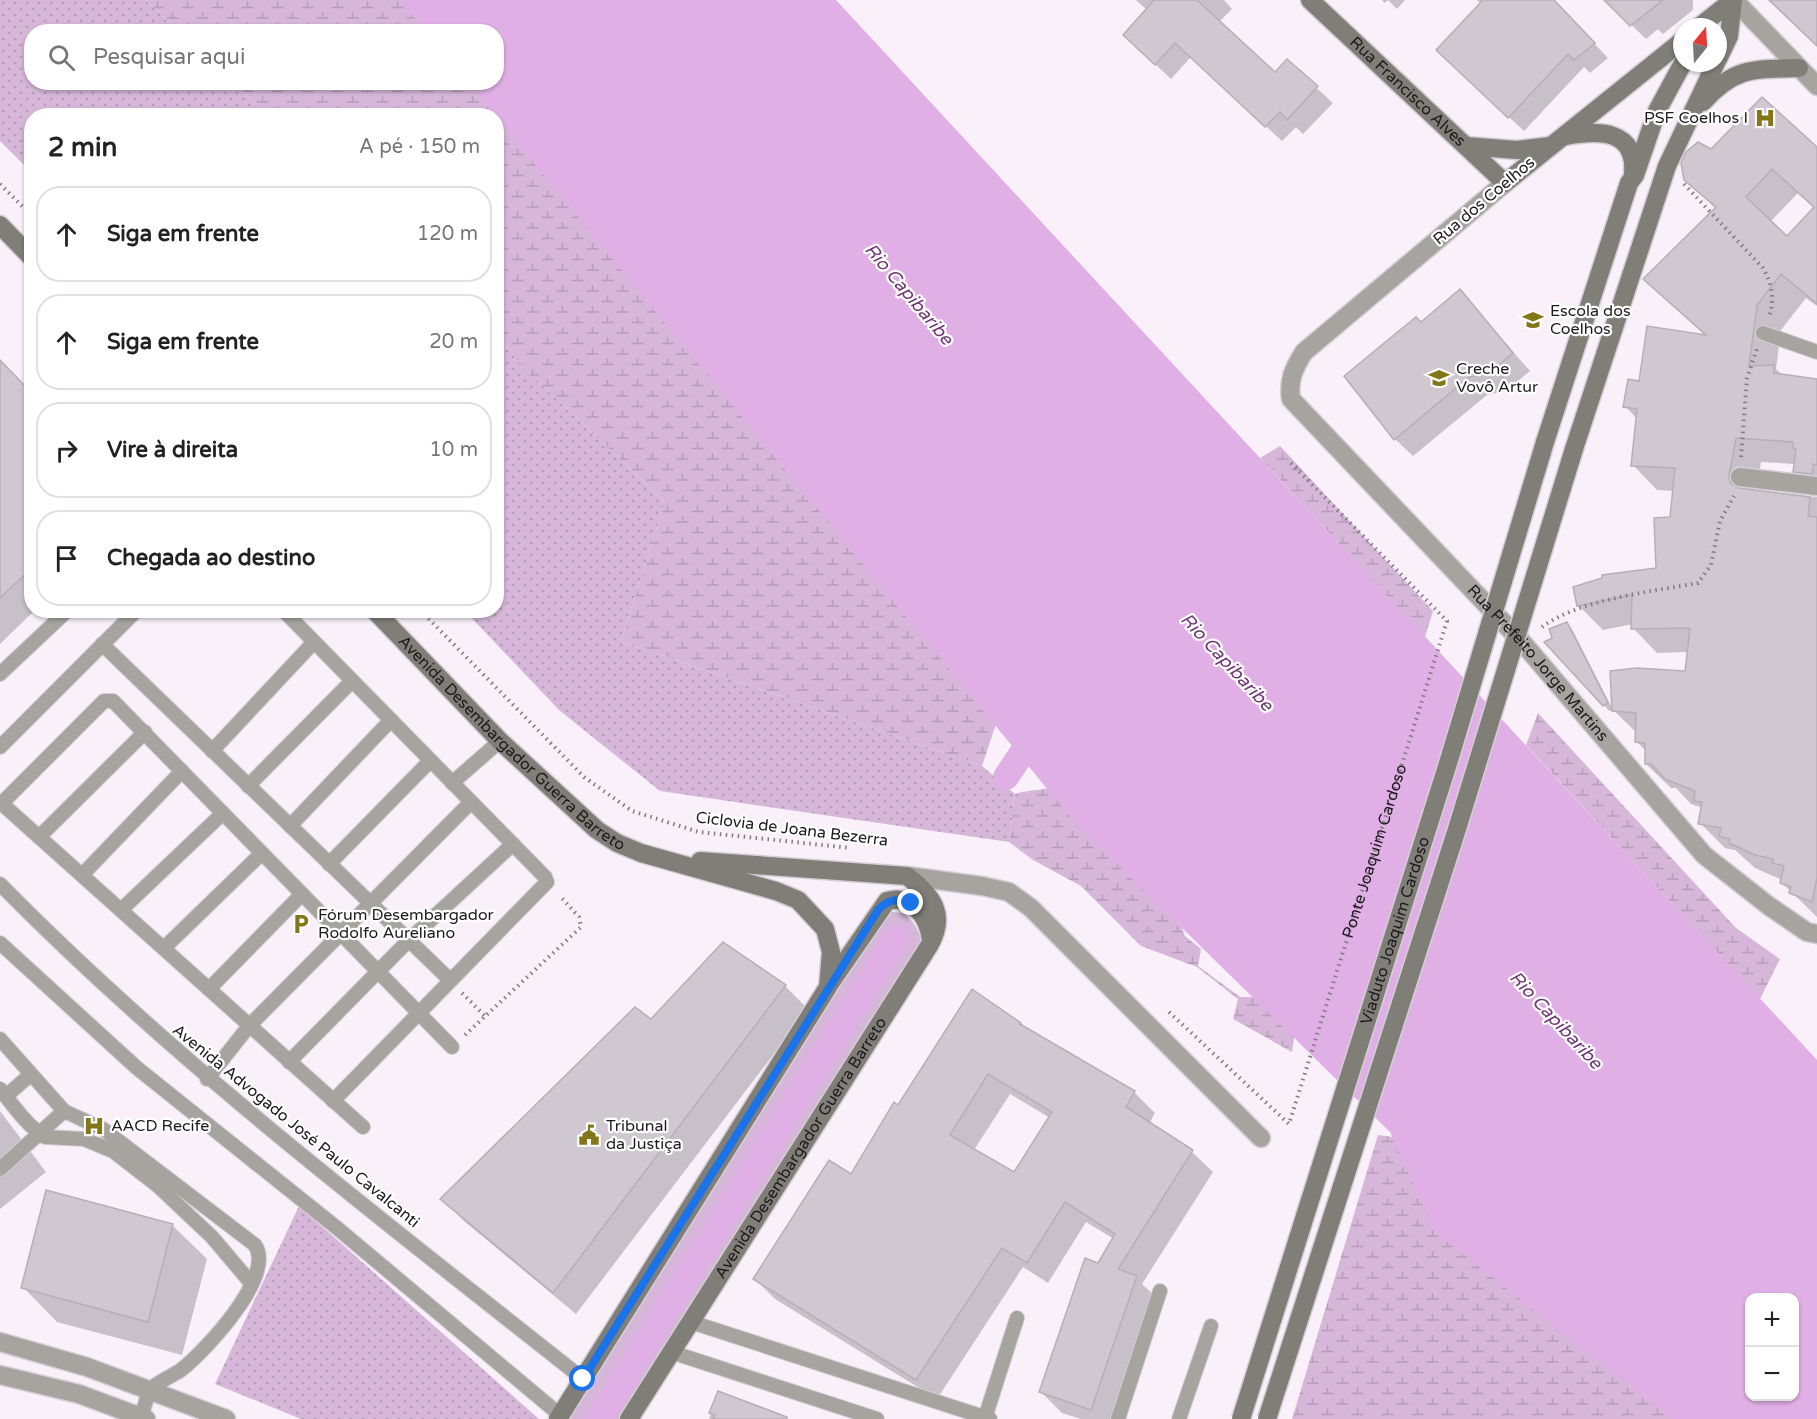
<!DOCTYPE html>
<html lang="pt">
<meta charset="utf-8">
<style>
:root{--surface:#fff;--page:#f2f2f2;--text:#222;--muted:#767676;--line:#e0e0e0}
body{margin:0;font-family:"Varela Round",sans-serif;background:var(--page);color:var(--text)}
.controls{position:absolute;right:18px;bottom:18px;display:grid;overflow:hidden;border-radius:12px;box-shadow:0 2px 4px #0004}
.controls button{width:54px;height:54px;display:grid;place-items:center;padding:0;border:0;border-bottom:2px solid var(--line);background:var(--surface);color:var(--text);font:30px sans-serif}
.compass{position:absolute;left:1673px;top:18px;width:54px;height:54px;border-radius:50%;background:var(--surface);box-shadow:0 2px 4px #0004;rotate:18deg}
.stop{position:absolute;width:18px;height:18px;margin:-14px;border:4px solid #1a73e8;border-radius:50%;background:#fff}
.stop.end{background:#1a73e8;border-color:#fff;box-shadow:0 2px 6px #0008}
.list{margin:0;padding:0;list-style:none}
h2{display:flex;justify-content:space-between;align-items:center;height:78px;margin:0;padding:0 24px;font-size:26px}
h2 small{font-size:20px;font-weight:400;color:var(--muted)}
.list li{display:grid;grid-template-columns:39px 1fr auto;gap:18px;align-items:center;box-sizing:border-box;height:96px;margin:0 12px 12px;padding:0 12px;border:2px solid var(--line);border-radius:24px}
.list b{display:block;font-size:22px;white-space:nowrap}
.list em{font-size:20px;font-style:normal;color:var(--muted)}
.icon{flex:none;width:33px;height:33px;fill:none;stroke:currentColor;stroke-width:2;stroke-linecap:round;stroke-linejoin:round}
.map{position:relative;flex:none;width:1817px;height:1419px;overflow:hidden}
.search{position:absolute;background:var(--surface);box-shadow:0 2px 4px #0004;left:24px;top:24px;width:480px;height:66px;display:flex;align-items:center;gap:15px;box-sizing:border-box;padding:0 21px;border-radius:24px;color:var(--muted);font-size:22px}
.panel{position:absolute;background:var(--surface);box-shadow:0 2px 4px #0004;left:24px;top:108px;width:480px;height:510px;border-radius:24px}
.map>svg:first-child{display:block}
.grass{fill:url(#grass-dots)}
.wetland{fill:url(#wetland-marsh)}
.green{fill:#d6b7d9}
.water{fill:#e0afe5;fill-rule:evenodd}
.shadow{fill:#0003;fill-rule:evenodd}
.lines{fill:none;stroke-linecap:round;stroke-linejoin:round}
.canal{stroke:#e0afe5;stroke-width:26}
.building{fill:#d0c8d1;stroke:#b7aeb7;stroke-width:1.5;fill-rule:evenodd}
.lane-casing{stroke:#d6ced7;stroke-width:16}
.street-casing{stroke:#d6ced7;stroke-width:21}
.secondary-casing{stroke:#d6ced7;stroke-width:21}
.path{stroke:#817b81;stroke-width:4;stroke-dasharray:1.5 4.5;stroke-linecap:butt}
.lane{stroke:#a5a49f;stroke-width:14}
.street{stroke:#a5a49f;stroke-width:18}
.secondary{stroke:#7f7e77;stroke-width:18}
.secondary-bridge-casing{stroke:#d6ced7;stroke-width:21;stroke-linecap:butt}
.secondary-bridge{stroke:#7f7e77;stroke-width:18}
.route{stroke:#1a73e8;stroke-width:8}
.labels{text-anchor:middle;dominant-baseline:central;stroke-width:4.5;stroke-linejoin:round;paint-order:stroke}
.street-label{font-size:16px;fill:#1d1a1d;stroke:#fff}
.poi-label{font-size:16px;fill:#1d1a1d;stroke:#fff;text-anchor:start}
.water-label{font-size:18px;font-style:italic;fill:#6f3576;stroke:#fff}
</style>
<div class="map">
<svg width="1817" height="1419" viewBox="0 0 1817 1419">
<defs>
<pattern id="grass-dots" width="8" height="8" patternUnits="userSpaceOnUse" patternTransform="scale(1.5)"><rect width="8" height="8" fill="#d6b7d9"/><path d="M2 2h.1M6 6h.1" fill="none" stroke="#b79dba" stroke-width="1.8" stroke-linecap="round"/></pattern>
<pattern id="wetland-marsh" width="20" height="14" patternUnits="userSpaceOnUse" patternTransform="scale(1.5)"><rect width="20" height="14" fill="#d6b7d9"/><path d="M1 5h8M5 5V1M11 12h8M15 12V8" fill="none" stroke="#b79dba"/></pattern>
</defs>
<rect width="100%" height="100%" fill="#f9f0fa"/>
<g class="grass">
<polygon points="0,0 146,0 179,31 32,32 32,82 233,83 269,115 32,116 31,172 0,141"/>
<polygon points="497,336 524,368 665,502 621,641 982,766 1015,794 1009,842 660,791 559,710 465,611 496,610"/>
<polygon points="299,1206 539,1419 301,1419 215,1384"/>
</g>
<g class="wetland">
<polygon points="146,0 439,0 464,31 179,31"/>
<polygon points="496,82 1000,712 982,766 621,641 665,502 524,368 497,336 496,116 269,115 233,83"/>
<polygon points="1280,446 1433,611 1425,637 1260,458"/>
<polygon points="1538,713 1736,928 1780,959 1760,999 1526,745"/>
<path d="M1053 786 1175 911 1185 936 1201 949 1198 966 1240 997H1263L1295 1031 1292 1052 1233 1019 1238 999 1197 967 1141 946 1081 886 1033 860 1009 842 1015 794C1029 789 1040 792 1053 786Z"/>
<polygon points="1378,1135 1400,1138 1708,1419 1292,1419"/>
</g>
<polygon class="green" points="892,912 904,913 915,925 922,940 622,1419 566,1419 877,920"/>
<path class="water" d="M399 0H836L1817 1060V1419H1672L1435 1232 1390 1132 1076 824 468 83 496 82V32L426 31ZM1750 1298H1794V1396H1750Z"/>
<g class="shadow">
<polygon points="1136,0 1224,0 1232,9 1219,22 1275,74 1287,61 1333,103 1303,134 1296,127 1282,141 1191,57 1171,79 1140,50 1147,10"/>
<polygon points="1382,0 1405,0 1397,9 1388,0 1385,3"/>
<polygon points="1477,0 1553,0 1608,58 1590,73 1584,67 1524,131 1453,65 1481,4"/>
<polygon points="1606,0 1693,0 1693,10 1663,34 1658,29 1646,39"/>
<path d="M1817 150V306L1806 298 1781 330 1776 369 1783 376 1817 381V494L1794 471 1795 464 1761 462 1756 491 1817 497V917L1782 883V880L1755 868 1735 850 1725 848 1700 823 1703 808 1691 804 1676 788H1671L1646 764V751L1636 741 1637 733 1613 710 1687 673 1689 652 1657 653 1633 628V624L1603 630 1578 605 1658 569 1671 518 1674 491 1657 490 1633 465 1637 419 1625 406 1640 383 1707 337 1645 279 1716 209 1685 179 1712 151ZM1798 193 1815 209 1787 239 1770 222Z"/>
<polygon points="1460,291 1530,371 1506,391 1487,395 1413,456 1395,439 1421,324"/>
<polygon points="0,361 32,394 32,610 35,610 0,644"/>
<polygon points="1567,624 1572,629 1613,710 1609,711 1604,705 1554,638"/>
<polygon points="724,944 785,986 808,1009 576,1314 464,1221 442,1199 651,1021"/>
<path d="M972 992 1027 1030 1134 1092 1155 1113 1149 1124 1192 1152 1213 1172 1142 1284 1157 1298 1115 1419H1081L1062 1413 1041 1392 1098 1264 1114 1239 1086 1222 1048 1283 1023 1267 937 1399 775 1299 755 1279 852 1176ZM1010 1094 1050 1118 1015 1174 974 1150Z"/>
<polygon points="0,1111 46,1172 0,1209"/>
<polygon points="172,1225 207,1259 182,1355 57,1322 23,1287"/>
<polygon points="719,1393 784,1419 709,1419"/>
</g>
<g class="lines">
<g class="canal">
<polyline points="1006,777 1039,728"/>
<polyline points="599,1419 896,938"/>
</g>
</g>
<g class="building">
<polygon points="1154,0 1197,0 1275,72 1287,59 1318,86 1287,120 1280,112 1265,127 1175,43 1155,65 1123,35"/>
<polygon points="1483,0 1554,0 1595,43 1574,60 1568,54 1508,118 1436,50"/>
<polygon points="1604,0 1663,0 1630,26"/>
<polygon points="1769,0 1817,0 1817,46"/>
<path d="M1762 97 1817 147V304L1781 274 1757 305 1749 366 1774 365V373L1817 379V465L1813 464 1812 474 1793 472 1796 449 1793 448V442L1736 438 1729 476 1730 483 1739 488 1810 497 1808 516 1817 517V878L1812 902 1789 893 1791 887 1780 883 1784 866 1772 863 1773 859 1755 855 1729 843 1730 839 1719 836 1721 828 1698 824 1702 802 1694 801 1695 791 1665 779 1651 764H1645V743L1635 742 1636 713 1612 711 1610 671 1637 668 1685 671 1690 628 1631 629 1632 595 1577 606 1573 587 1602 578V575L1656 568 1654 518 1670 517 1675 468 1631 466 1637 409 1623 407 1628 379 1639 381 1647 326 1706 335 1643 279 1716 207 1684 180 1681 163 1686 152 1698 142 1711 149ZM1772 169 1814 207 1787 236 1746 197Z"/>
<polygon points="1460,289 1513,353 1488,374 1469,377 1394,440 1344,376 1416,317 1421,322"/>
<polygon points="0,360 32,393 32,568 0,598"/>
<polygon points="1567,622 1608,703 1603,706 1544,642 1552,638 1549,629"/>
<polygon points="723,942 786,985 553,1293 440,1199 635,1007 651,1019"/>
<path d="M972 989 1021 1023 1020 1024 1135 1091 1126 1107 1193 1150 1118 1269 1137 1276 1091 1410 1039 1392 1085 1258 1098 1263 1115 1234 1065 1202 1027 1263 1002 1248 916 1380 753 1279 829 1160 851 1174 894 1102 898 1105ZM988 1074 1052 1112 1014 1172 950 1135Z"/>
<polygon points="46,1190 173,1224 148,1322 21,1288"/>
<polygon points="718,1391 787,1417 787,1419 713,1419 715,1415 709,1413"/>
</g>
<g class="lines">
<g class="lane-casing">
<g id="lane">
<polyline points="1763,333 1817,352"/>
<polyline points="283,610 545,877 547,882 333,1101"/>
<polyline points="102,644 449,979"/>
<polyline points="0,674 68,610"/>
<polyline points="0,747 137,610"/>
<polyline points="212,751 314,642"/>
<polyline points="452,783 500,741"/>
<polyline points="248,786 352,681"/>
<polyline points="0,802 363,1127"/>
<polyline points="2,803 104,701 113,701 452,1047"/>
<polyline points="290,826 391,720"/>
<polyline points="39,837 145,732"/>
<polyline points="329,864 430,761"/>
<polyline points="82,875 182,771"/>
<path d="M0 884C179 1066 383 1220 583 1379"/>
<polyline points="121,910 223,813"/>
<polyline points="0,943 137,1068 337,1228 560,1415"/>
<polyline points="164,948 262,853"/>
<polyline points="209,989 302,894"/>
<path d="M0 1039 64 1111 103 1129 255 1245C276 1276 205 1351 181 1370 172 1376 162 1380 153 1387 147 1393 144 1409 141 1417"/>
<polyline points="289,1062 409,940 513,844"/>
<polyline points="207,1079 249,1026 471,802"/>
<path d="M0 1089C14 1106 26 1125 45 1137L84 1139 113 1151 158 1186 212 1237 251 1283"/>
<polyline points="6,1096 30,1075"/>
<polyline points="0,1169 64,1111"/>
<polyline points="691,1322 990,1419"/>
<polyline points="671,1352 877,1419"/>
<polyline points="985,1418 1017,1318"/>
<polyline points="1118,1419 1160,1291"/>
<polyline points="1179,1419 1211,1326"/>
</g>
</g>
<g class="street-casing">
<g id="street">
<polyline points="1734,0 1817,86"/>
<path id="s2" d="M1505 183 1304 352C1294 368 1288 380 1291 399L1522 642 1704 855 1769 906 1807 932 1817 934"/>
<polyline points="1740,477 1817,486"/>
<polyline points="907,876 982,886 1009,892 1031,908 1261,1138"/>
<polyline points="0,1342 87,1367 226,1419"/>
<polyline points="0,1375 79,1394 146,1419"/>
</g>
</g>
<g class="secondary-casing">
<g id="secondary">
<path id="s3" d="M1310 0 1505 183 1682 41"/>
<polyline points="1699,27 1733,0"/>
<polyline points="1718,59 1729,36 1733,0"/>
<path d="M1703 102C1734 67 1754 69 1799 68"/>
<path d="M1566 136C1598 130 1637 129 1633 174"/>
<polyline points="1466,146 1517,150 1550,146"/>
<polyline points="0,225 32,258"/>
<polyline points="1545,442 1629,183 1635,175 1657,111 1683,63"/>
<polyline points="1574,449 1667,166 1716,63"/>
<path id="s4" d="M374 610 500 741 597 830 617 843 641 853 776 891 798 900 825 929 831 952 828 987 558 1419"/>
<path d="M829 985 887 901C913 894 928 916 931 940"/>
<path id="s5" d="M629 1419 929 946C947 915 933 896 907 876L700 861"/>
</g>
</g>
<g class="path">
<polyline points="0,184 32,216"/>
<path d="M1684 184 1763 268C1772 284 1775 300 1769 317"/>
<polyline points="1741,457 1747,378 1757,349"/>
<polyline points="420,610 584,777 632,811 699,832 851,848"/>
<path d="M1542 627C1580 599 1650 592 1698 583L1711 565 1720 521 1734 496"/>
<polyline points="462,993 485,1016"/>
<path id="s1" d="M1169 1012 1289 1124 1447 621 1290 462"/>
<polyline points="465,1035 581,927 579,917 560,896"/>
</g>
<use href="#lane" class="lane"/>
<use href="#street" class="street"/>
<use href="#secondary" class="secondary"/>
<g class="secondary-bridge-casing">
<g id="secondary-bridge">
<path id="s6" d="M1241 1419 1449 760 1545 442"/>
<polyline points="1267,1419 1457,829 1574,449"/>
</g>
</g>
<use href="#secondary-bridge" class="secondary-bridge"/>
</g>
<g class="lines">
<path class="route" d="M583 1379 878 910C890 898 896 899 911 903"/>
</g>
<defs>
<g id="hospital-bare" transform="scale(1.62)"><path d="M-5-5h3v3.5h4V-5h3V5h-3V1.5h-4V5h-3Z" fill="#837619" stroke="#fff" stroke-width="2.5" paint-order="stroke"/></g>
<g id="school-bare" transform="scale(1.62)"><path d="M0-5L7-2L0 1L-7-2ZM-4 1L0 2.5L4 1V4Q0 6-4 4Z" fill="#837619" stroke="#fff" stroke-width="2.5" paint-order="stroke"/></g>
<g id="parking-bare" transform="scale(1.62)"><path d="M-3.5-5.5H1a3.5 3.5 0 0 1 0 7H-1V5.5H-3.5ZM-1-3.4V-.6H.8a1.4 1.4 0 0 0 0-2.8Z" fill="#837619" stroke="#fff" stroke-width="2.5" paint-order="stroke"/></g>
<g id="civic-bare" transform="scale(1.62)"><path d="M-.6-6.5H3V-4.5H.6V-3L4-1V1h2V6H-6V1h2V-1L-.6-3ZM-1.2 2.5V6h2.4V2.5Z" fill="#837619" stroke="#fff" stroke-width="2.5" paint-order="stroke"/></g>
</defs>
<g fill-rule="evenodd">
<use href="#hospital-bare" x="1765" y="118"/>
<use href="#school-bare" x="1533" y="320"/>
<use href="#school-bare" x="1439" y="378"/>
<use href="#parking-bare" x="301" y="924"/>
<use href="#hospital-bare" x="94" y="1126"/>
<use href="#civic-bare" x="589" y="1135"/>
</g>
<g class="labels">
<g class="street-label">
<text stroke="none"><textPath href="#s3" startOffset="134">Rua Francisco Alves</textPath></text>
<text transform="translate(1484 201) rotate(-40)">Rua dos Coelhos</text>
<text stroke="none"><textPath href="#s2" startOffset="674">Rua Prefeito Jorge Martins</textPath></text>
<text stroke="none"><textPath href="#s4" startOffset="192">Avenida Desembargador Guerra Barreto</textPath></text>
<text transform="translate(792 829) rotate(7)">Ciclovia de Joana Bezerra</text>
<text stroke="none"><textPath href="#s1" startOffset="450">Ponte Joaquim Cardoso</textPath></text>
<text stroke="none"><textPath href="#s6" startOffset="512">Viaduto Joaquim Cardoso</textPath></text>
<text transform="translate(296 1126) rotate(39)">Avenida Advogado José Paulo Cavalcanti</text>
<text stroke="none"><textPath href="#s5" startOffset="321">Avenida Desembargador Guerra Barreto</textPath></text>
</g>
<g class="poi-label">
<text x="1748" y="118" text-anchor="end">PSF Coelhos I</text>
<text x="1550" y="311">Escola dos<tspan x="1550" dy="18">Coelhos</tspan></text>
<text x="1456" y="369">Creche<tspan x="1456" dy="18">Vovô Artur</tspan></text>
<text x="318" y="915">Fórum Desembargador<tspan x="318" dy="18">Rodolfo Aureliano</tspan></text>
<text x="111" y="1126">AACD Recife</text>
<text x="606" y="1126">Tribunal<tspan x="606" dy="18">da Justiça</tspan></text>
</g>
<g class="water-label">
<text transform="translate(909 294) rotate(50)">Rio Capibaribe</text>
<text transform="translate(1227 662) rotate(47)">Rio Capibaribe</text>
<text transform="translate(1556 1020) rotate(47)">Rio Capibaribe</text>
</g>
</g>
</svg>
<div class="controls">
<button>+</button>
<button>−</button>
</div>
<svg class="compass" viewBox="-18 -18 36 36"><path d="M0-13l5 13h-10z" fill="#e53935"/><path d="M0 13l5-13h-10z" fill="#767676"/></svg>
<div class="stop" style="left:583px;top:1379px"></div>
<div class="stop end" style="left:911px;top:903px"></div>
<div class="search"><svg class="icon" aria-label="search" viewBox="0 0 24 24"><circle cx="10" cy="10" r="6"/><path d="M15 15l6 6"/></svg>Pesquisar aqui</div>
<section class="panel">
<h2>2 min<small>A pé · 150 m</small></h2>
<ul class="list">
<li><svg class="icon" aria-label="ahead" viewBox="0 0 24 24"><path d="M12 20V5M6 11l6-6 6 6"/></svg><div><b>Siga em frente</b></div><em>120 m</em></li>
<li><svg class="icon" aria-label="ahead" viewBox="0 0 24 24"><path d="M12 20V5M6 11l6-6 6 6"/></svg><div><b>Siga em frente</b></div><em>20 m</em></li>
<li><svg class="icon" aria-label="right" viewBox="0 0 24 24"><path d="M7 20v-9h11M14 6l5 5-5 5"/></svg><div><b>Vire à direita</b></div><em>10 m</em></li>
<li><svg class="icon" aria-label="arrive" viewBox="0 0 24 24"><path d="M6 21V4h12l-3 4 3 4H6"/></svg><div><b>Chegada ao destino</b></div></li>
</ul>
</section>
</div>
